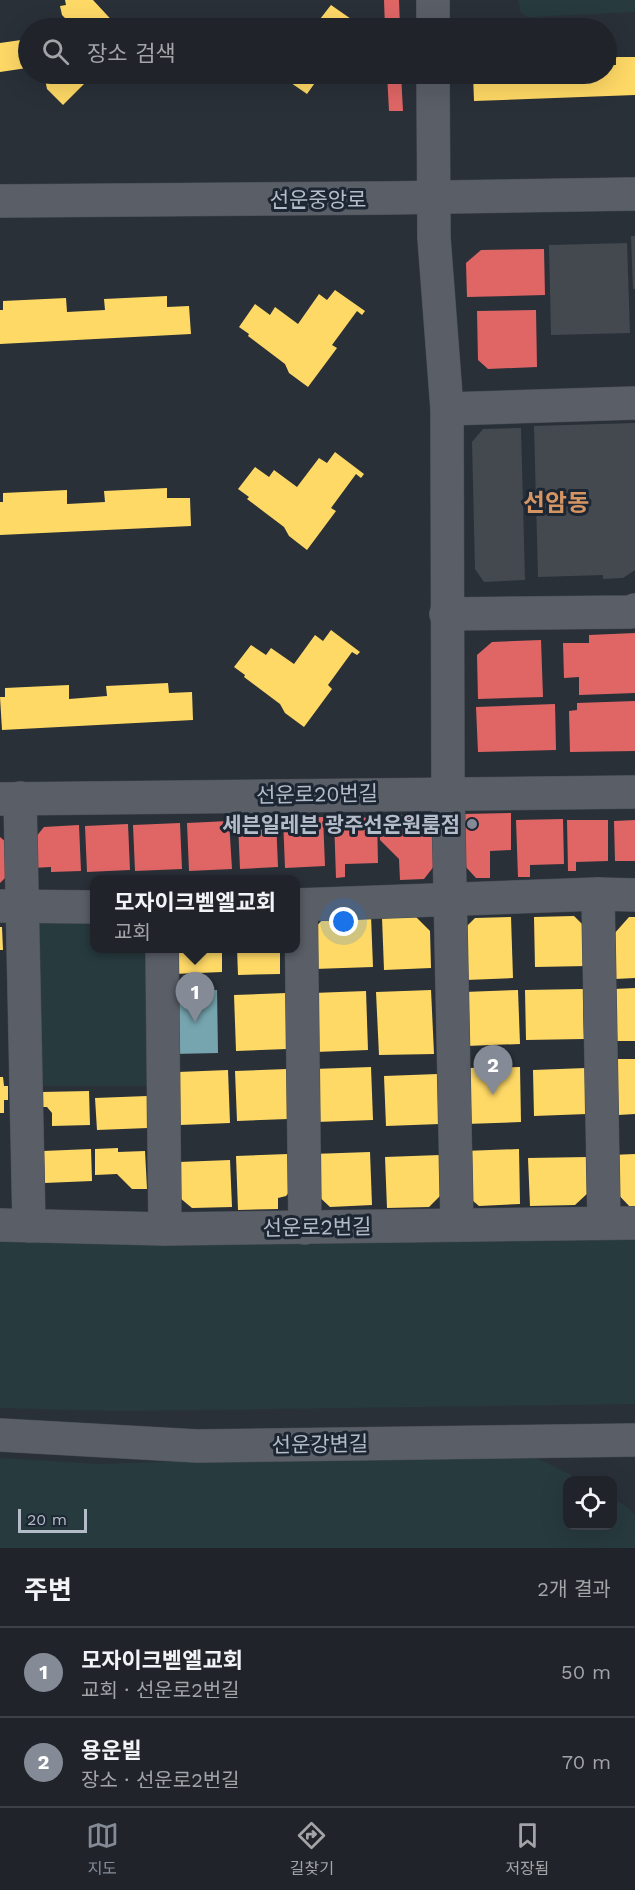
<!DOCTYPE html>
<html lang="ko">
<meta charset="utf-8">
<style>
:root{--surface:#20242a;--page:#282c32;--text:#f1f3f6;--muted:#a2a4a8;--line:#3d4147;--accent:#848b96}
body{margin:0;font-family:"Work Sans","Noto Sans KR",sans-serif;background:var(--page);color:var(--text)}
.controls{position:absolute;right:18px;bottom:18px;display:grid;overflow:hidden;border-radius:12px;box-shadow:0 6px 24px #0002}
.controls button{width:54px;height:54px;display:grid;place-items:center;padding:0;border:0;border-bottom:2px solid var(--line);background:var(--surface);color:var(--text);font:30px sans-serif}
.scale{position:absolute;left:18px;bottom:15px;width:69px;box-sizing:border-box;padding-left:6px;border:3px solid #b4bcc9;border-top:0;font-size:16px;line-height:21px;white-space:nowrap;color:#b4bcc9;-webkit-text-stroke:4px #1d2633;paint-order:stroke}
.you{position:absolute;left:344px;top:922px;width:21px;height:21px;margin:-15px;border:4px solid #fff;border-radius:50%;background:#1a73e8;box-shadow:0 0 0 9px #1a73e833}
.badge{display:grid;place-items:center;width:39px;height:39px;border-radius:50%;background:var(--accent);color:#fff;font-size:20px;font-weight:700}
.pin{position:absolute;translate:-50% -50px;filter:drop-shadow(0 2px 3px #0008)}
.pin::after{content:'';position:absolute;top:32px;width:21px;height:18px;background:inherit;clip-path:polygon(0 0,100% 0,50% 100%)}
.popup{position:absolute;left:90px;top:875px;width:210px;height:78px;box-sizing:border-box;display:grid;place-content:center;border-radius:12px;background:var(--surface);filter:drop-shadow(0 2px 4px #0005);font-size:20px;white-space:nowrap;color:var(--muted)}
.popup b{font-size:22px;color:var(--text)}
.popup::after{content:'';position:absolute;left:50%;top:100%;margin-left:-12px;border:12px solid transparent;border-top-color:var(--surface)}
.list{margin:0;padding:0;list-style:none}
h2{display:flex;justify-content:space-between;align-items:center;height:78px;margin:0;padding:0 24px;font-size:26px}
h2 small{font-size:20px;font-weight:400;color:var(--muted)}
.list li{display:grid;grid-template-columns:39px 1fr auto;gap:18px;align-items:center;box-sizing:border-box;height:90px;padding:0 24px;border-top:2px solid var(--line)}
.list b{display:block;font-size:22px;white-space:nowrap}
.list p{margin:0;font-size:20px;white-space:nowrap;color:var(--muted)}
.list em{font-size:20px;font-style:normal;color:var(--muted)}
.icon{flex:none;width:33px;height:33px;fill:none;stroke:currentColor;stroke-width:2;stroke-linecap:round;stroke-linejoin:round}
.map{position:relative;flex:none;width:635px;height:1548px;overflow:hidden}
.search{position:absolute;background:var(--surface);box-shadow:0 6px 24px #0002;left:18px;right:18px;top:18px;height:66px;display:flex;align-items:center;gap:15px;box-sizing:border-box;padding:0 21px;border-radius:33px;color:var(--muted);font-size:22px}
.sheet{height:258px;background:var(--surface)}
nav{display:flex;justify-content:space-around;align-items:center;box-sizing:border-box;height:84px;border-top:2px solid var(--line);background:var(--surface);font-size:16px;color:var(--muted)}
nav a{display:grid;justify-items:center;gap:3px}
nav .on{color:var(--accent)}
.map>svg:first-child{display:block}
.green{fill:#273a3e}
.homes{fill:#ffd966}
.shops{fill:#e06666}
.public{fill:#76a5af}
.building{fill:#444950}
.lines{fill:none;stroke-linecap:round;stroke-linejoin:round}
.minor-casing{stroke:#484c53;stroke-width:34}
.minor{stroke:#5a5e66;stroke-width:33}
.poi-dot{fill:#848b96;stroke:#1d2633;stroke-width:2}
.labels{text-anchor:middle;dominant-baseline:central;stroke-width:6;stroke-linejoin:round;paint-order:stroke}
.street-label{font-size:21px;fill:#b4bcc9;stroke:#1d2633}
.poi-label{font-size:21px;font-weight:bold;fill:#b4bcc9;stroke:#1d2633;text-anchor:end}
.quarter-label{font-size:24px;font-weight:bold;fill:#d59563;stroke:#1d2633}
</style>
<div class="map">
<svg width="635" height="1548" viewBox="0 0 635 1548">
<rect width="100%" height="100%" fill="#2a3038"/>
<g class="green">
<polygon points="518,0 635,0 635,12 528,17 521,13"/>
<polygon points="33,921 94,921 94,948 153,949 154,1086 34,1086"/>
<polygon points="635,1236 635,1404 118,1411 0,1408 0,1239"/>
<polygon points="425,1453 535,1457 581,1480 568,1480 568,1526 612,1526 613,1499 626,1506 635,1515 635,1548 0,1548 0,1458 98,1464"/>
</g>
<g class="homes">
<polygon points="65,0 93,0 119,28 75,28 62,15 60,6 66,5"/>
<polygon points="331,5 354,21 348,28 313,28"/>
<polygon points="253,22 253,28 221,28 221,27"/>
<polygon points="28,39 28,73 27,68 0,72 0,43"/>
<polygon points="616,57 635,57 635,95 474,101 473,74 606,74 606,65 616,65"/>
<polygon points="44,74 88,74 91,77 63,105 47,89"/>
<polygon points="278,74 316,74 313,77 317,80 307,94"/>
<polygon points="335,290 365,311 362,315 357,311 332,345 337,348 308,387 289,373 285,364 248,336 249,334 239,327 255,304 270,315 275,307 298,324 319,294 327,300"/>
<polygon points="167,296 167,307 189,306 191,334 0,344 0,310 3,310 3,301 66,298 67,312 105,310 104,299"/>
<polygon points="335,452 364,474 361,478 356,474 331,508 336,511 307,550 289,536 284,527 247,499 249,497 238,489 255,467 269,477 274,470 297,487 319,458 327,463"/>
<polygon points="167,488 167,498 190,498 191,526 0,535 0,502 3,502 3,493 67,490 67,504 105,502 104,491"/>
<polygon points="331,630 360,652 357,655 352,652 328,685 332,689 304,727 285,713 280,704 244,677 245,675 234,667 251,645 266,655 271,648 294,664 315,635 323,641"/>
<polygon points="168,683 169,693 192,692 193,720 2,730 0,697 5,697 5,688 69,685 69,699 107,696 106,686"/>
<polygon points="414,915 430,931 431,968 384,970 382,917"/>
<polygon points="371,916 373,967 314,969 313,930 324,918"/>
<polygon points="574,916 586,928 587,966 535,967 534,917"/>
<polygon points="511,917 513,978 466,980 465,928 475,918"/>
<polygon points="629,917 635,917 635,978 615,979 614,934"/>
<polygon points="0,927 2,927 3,950 0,950"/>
<polygon points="173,948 222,948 222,972 174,974"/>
<polygon points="237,948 280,948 280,974 238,975"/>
<polygon points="635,988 635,1041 615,1041 614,989"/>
<polygon points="583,989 584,1039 526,1040 525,990"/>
<polygon points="431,990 434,1054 379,1055 376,992"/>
<polygon points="518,990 520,1044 466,1046 464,992"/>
<polygon points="366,991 368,1050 315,1052 313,993"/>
<polygon points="286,993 287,1049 236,1051 234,995"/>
<polygon points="616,1059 635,1059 635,1114 618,1115"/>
<polygon points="371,1067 373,1120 316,1122 314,1069"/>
<polygon points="520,1067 521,1122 466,1124 465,1068"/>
<polygon points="586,1068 587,1114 534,1116 533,1070"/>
<polygon points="287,1069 288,1119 237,1121 235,1071"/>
<polygon points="228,1070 230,1123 180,1125 178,1072"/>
<polygon points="438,1074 440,1124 386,1126 384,1076"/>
<polygon points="0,1077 3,1077 4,1086 8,1086 8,1100 4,1100 4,1113 0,1113"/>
<polygon points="89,1091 90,1125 52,1126 52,1113 47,1107 43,1107 42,1092"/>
<polygon points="147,1096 148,1128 97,1130 95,1098"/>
<polygon points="118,1148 118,1152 145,1151 147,1189 132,1189 117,1174 95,1175 95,1149"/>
<polygon points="91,1149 92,1181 44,1183 43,1151"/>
<polygon points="519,1149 520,1204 479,1206 465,1194 464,1151"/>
<polygon points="370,1152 372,1205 330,1207 313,1191 312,1154"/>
<polygon points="288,1154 290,1191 286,1196 278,1198 278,1209 238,1210 236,1156"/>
<polygon points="635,1154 635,1209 632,1209 611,1187 611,1155"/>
<polygon points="440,1155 441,1195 429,1207 387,1208 385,1157"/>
<polygon points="588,1157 589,1192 575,1205 530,1206 528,1158"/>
<polygon points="230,1160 232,1207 192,1208 180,1198 179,1162"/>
</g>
<g class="shops">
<polygon points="384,0 399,0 400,28 385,28"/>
<polygon points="387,74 401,74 403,111 389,111"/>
<polygon points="544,249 545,295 467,297 466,263 481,250"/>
<polygon points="536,310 537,367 488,369 478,360 477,311"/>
<polygon points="635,633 635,693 579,695 579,677 564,678 563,643 589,643 589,635"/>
<polygon points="541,640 543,697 478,699 477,655 492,642"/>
<polygon points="635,701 635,751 570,752 569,711 577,710 577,703"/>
<polygon points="555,704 556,750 478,752 476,707"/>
<polygon points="511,813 511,850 490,851 490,878 476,878 465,866 464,814"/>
<polygon points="416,815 437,835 438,861 424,879 400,880 399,859 380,840 379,816"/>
<polygon points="323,817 325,866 285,868 283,818"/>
<polygon points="377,817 378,863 345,864 345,877 336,878 334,819"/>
<polygon points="563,819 564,864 530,865 530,877 518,877 516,820"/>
<polygon points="276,820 278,867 240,869 238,822"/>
<polygon points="567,820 608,820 608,861 576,862 576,871 568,871"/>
<polygon points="635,820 635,861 615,861 614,821"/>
<polygon points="229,821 232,869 189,871 187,823"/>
<polygon points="180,823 182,869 135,871 133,825"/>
<polygon points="128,824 130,870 87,872 85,826"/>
<polygon points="79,825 81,871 51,872 51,867 32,868 31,843 44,827"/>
<polygon points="0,837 7,843 8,875 0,883"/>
</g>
<polygon class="public" points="217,990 218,1053 174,1054 172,991"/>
<g class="building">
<polygon points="631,236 635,236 635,289 633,289"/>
<polygon points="627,243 630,333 551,335 549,245"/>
<polygon points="635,423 635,570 623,578 603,579 603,575 538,577 534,426"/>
<polygon points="521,428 525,580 484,582 475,569 472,442 483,429"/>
</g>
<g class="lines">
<g class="minor-casing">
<g id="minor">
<polyline points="433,0 433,28"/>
<polyline points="433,74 434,238 447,409 448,793 457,1225"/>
<polyline points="0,201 386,198 635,194"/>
<polyline points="447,409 635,403"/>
<polyline points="446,614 631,612 635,610"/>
<polyline points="20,798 29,1226"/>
<polyline points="0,799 635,792"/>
<polyline points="598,894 604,1223"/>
<polyline points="296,905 598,894 635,895"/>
<polyline points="301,905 305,1228"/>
<polyline points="0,906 94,907"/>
<polyline points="162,948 165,1229"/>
<polyline points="0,1225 165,1229 635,1223"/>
<polyline points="0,1435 197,1446 635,1440"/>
</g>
</g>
<use href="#minor" class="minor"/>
</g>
<circle class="poi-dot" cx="472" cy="824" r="6"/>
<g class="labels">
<g class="street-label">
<text x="318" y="199">선운중앙로</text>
<text transform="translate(317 794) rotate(-1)">선운로20번길</text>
<text transform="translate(317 1227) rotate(-1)">선운로2번길</text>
<text transform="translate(320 1444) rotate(-1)">선운강변길</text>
</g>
<g class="poi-label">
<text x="460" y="824">세븐일레븐 광주선운원룸점</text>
</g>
<g class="quarter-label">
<text x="556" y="503">선암동</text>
</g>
</g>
</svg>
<div class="controls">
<button><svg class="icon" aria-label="locate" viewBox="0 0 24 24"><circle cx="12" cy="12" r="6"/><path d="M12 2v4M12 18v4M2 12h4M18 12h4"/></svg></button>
</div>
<div class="scale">20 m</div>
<div class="you"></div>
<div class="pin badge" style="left:195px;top:1022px">1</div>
<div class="popup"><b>모자이크벧엘교회</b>교회</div>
<div class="pin badge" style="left:493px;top:1095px">2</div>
<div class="search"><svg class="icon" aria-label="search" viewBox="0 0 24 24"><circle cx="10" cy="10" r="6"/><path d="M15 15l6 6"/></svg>장소 검색</div>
</div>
<section class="sheet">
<h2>주변<small>2개 결과</small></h2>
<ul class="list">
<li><span class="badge">1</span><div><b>모자이크벧엘교회</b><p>교회 · 선운로2번길</p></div><em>50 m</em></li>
<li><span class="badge">2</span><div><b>용운빌</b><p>장소 · 선운로2번길</p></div><em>70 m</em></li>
</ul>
</section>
<nav>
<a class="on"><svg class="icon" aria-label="map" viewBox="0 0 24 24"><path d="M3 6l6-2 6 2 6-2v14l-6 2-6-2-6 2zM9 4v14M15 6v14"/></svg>지도</a>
<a><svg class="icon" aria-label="directions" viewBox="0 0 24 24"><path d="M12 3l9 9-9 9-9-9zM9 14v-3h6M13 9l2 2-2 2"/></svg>길찾기</a>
<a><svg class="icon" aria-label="saved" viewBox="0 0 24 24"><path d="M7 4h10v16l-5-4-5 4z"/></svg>저장됨</a>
</nav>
